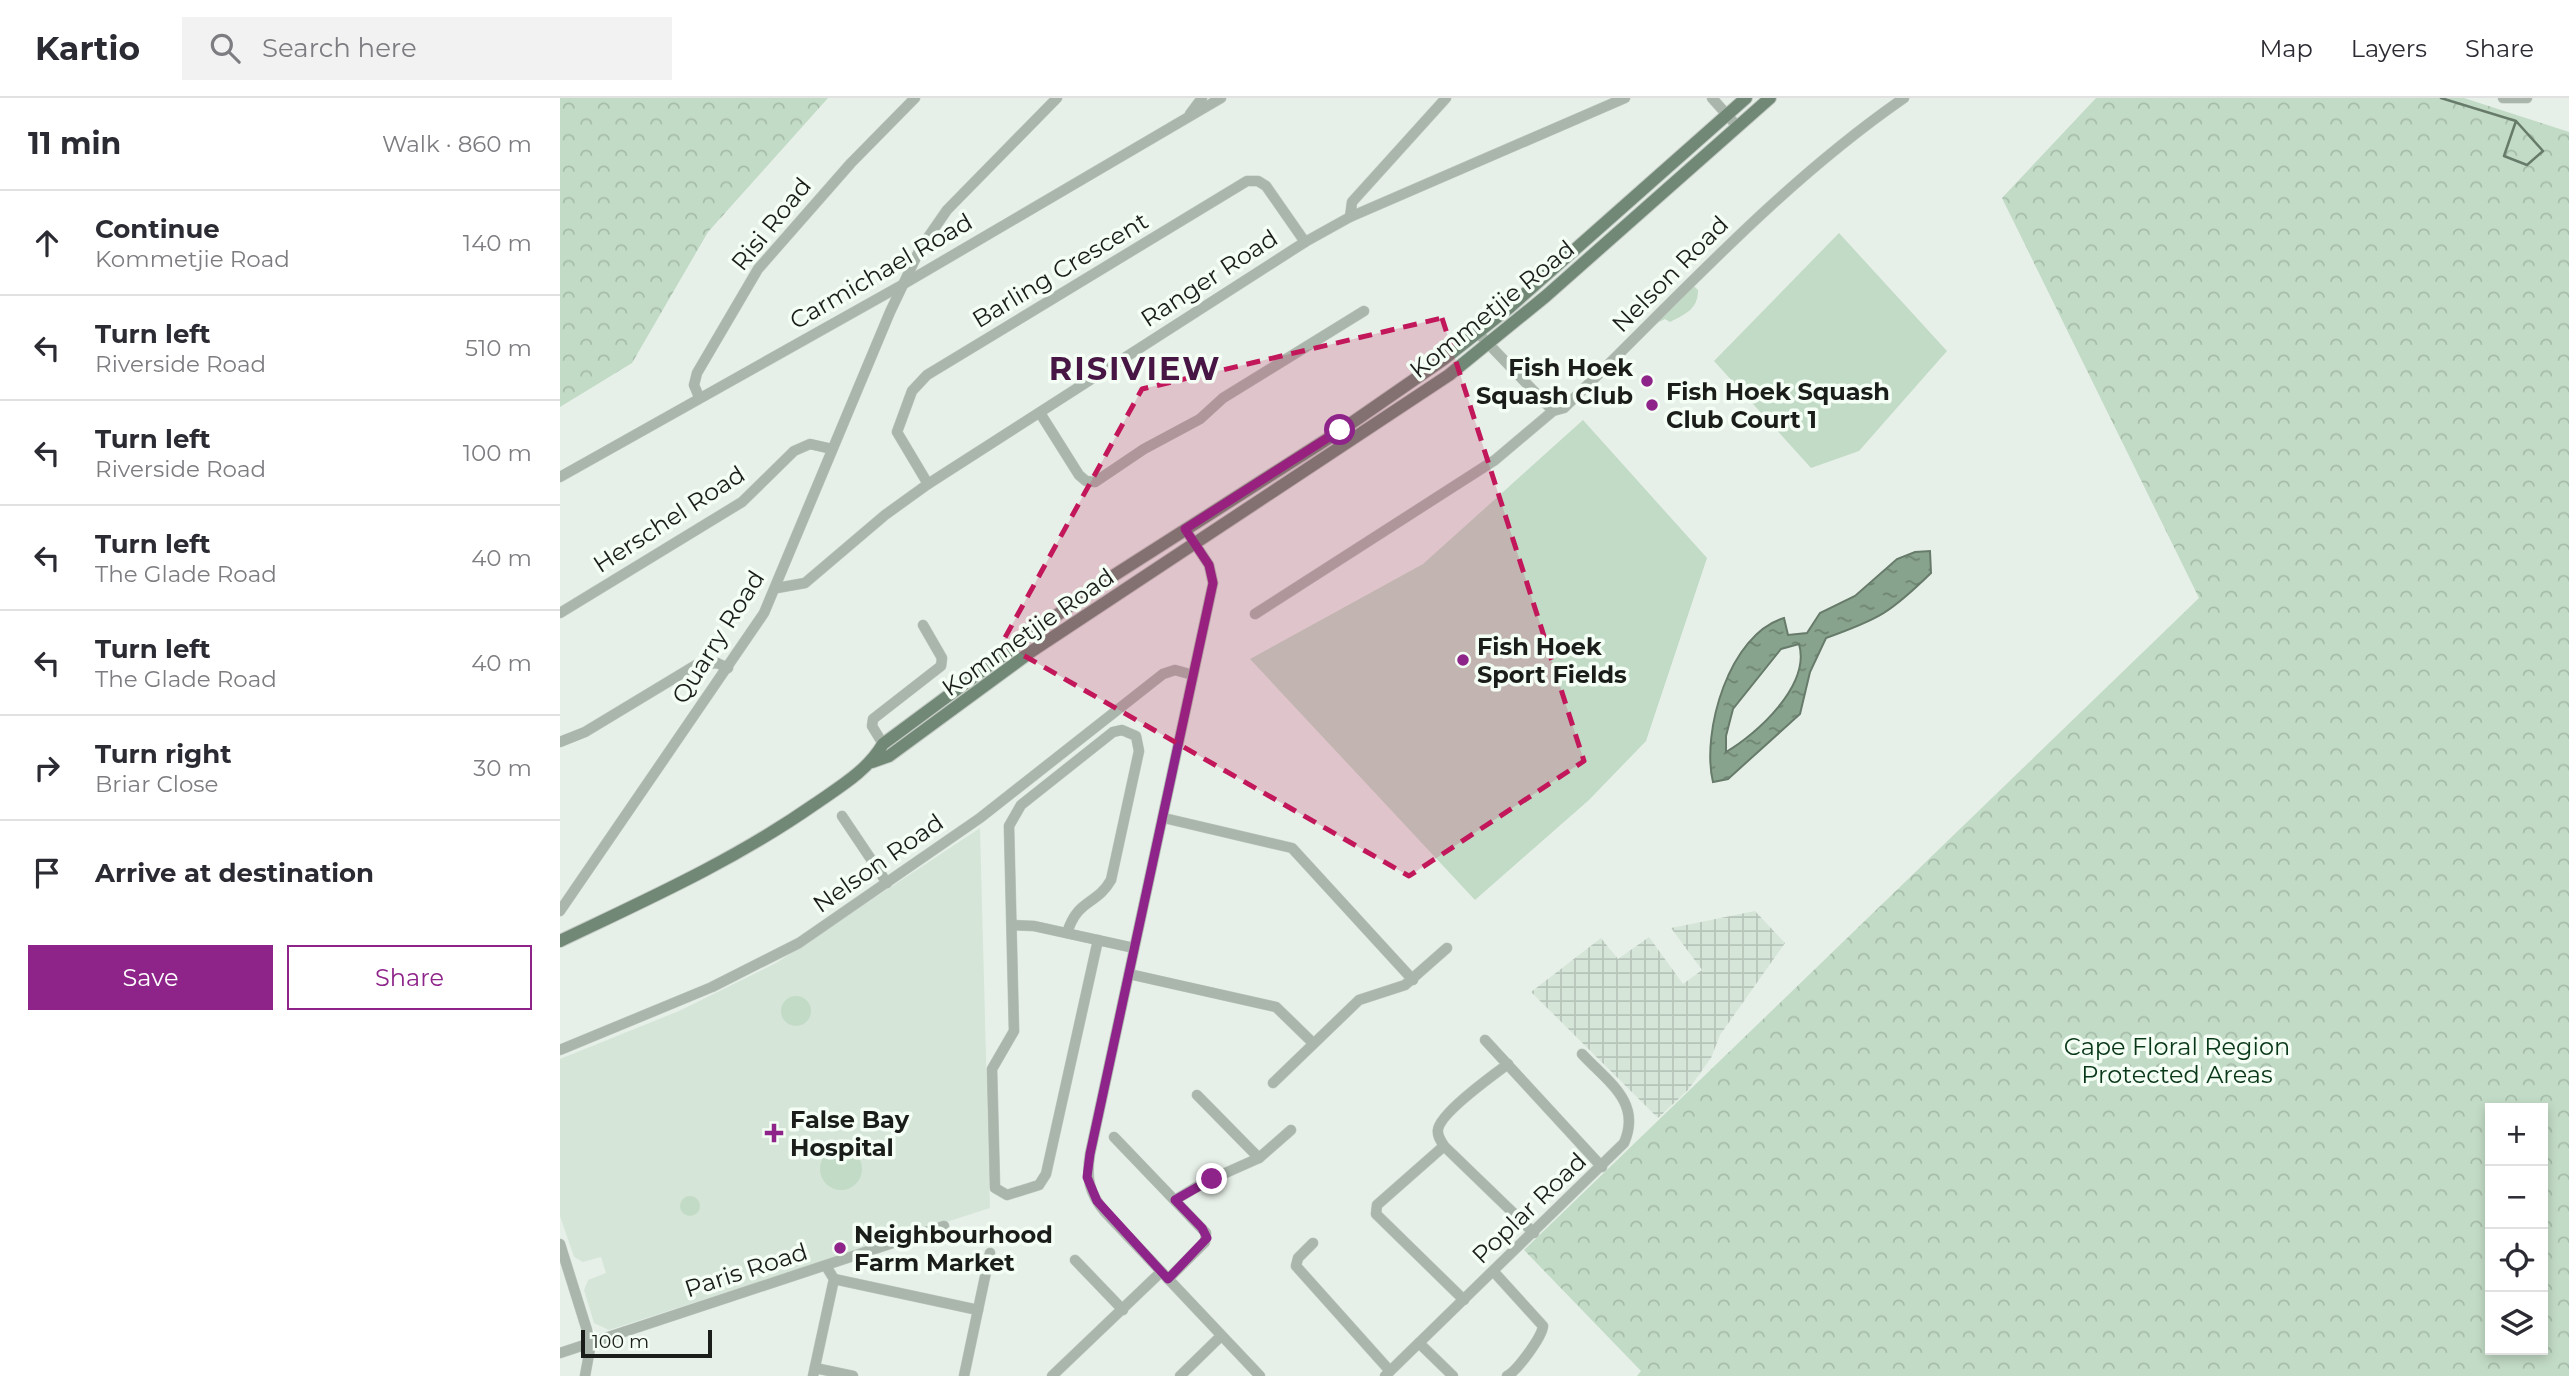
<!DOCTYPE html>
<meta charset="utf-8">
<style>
:root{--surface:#fff;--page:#f2f2f3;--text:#2b2b33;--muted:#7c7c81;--line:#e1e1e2;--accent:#8e2489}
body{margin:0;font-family:Montserrat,sans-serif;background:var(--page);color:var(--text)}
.controls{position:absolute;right:21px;bottom:21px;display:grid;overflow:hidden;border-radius:0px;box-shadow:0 4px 10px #0003}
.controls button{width:63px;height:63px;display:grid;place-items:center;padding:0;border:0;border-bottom:2px solid var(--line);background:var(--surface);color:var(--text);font:35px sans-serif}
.scale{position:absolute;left:21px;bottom:18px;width:131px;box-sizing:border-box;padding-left:7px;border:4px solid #1a1d1a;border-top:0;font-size:19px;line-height:24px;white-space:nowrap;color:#1a1d1a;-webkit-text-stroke:5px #f4fef5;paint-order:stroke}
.stop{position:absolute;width:21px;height:21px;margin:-16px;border:5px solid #8e2489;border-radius:50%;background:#fff}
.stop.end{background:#8e2489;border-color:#fff;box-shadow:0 2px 7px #0008}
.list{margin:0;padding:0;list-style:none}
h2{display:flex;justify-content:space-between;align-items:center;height:91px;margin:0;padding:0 28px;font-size:30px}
h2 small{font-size:23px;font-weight:400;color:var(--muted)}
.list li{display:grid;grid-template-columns:46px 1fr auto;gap:21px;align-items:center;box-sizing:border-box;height:105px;padding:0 28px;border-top:2px solid var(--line)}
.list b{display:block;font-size:26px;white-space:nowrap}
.list p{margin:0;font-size:23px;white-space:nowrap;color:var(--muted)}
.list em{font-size:23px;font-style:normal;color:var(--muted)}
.actions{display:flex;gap:14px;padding:21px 28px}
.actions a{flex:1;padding:16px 0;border:2px solid var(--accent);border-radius:0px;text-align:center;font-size:24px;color:var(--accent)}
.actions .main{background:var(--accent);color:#fff}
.icon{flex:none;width:38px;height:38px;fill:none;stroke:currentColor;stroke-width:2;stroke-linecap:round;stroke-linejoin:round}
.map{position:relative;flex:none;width:2009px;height:1278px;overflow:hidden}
header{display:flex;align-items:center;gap:42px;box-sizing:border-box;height:98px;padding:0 35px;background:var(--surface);border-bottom:2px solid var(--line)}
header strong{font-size:33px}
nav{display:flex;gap:38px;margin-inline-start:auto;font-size:24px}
.search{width:490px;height:63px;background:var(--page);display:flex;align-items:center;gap:18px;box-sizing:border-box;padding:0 24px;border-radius:0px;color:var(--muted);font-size:26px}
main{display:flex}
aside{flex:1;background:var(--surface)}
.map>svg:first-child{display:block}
.built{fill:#d5e5d8}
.industrial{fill:url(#industrial-grid)}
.green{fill:#c2dbc6}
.park{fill:url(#park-crowns);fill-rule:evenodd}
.water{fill:url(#water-ripples);stroke:#677b6a;stroke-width:2;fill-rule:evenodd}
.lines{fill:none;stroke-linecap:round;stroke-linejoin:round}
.stream{stroke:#677b6a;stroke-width:2.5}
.minor-casing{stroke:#c2cac3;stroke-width:11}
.major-casing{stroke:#c2cac3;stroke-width:14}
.minor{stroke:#aab6ac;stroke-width:10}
.major{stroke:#728876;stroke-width:12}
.route{stroke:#8e2489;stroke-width:9}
.marked{fill:#c2185b;fill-opacity:0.2;stroke:#c2185b;stroke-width:5;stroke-dasharray:14 9;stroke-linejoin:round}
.poi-dot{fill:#8e2489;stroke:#f4fef5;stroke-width:2.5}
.labels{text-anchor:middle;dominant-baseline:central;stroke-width:7;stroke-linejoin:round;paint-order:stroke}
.street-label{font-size:24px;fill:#1a1d1a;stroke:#f4fef5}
.poi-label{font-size:24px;font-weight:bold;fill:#1a1d1a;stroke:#f4fef5;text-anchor:start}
.park-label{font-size:24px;fill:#083718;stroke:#f4fef5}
.district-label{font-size:32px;font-weight:bold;letter-spacing:2px;fill:#481645;stroke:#f4fef5}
</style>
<header>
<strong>Kartio</strong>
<div class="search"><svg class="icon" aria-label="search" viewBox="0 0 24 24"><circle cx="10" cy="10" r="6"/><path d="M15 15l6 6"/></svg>Search here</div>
<nav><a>Map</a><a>Layers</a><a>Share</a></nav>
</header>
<main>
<aside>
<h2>11 min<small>Walk · 860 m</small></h2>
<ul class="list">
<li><svg class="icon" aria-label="ahead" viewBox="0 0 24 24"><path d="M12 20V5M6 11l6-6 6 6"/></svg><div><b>Continue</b><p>Kommetjie Road</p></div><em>140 m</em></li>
<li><svg class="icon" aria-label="left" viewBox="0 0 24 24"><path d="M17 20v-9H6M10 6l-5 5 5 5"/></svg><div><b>Turn left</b><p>Riverside Road</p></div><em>510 m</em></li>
<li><svg class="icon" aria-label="left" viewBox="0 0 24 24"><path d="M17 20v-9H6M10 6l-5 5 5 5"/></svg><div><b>Turn left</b><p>Riverside Road</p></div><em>100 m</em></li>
<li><svg class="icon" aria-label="left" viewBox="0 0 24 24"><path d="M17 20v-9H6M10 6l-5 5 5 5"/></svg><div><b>Turn left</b><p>The Glade Road</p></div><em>40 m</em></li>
<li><svg class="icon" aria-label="left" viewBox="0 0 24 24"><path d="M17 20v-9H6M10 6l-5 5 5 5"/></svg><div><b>Turn left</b><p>The Glade Road</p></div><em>40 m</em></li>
<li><svg class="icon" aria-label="right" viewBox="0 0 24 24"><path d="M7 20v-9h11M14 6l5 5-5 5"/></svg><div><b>Turn right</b><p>Briar Close</p></div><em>30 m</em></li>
<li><svg class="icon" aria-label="arrive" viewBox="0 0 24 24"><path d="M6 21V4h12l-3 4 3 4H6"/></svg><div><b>Arrive at destination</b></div></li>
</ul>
<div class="actions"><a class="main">Save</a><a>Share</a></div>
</aside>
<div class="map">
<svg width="2009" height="1278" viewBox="0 0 2009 1278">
<defs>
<pattern id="industrial-grid" width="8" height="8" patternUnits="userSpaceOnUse" patternTransform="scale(1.75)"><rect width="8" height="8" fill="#d5e5d8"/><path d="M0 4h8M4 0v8" fill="none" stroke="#b6c4b9"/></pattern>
<pattern id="park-crowns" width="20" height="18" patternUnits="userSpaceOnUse" patternTransform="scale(1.75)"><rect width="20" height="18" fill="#c2dbc6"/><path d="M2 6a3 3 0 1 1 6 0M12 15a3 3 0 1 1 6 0" fill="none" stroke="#a6bcaa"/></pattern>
<pattern id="water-ripples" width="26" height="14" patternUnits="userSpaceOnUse" patternTransform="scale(1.75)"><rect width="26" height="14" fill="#88a38d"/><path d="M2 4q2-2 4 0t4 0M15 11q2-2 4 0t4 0" fill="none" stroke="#6e8472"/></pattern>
</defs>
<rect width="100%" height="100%" fill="#e7f0e8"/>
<polygon class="built" points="420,730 430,1110 49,1232 34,1225 24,1192 28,1182 46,1175 41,1159 23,1164 14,1159 0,1118 0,961 119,913 216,865"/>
<polygon class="industrial" points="1195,813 1225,845 1160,937 1151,960 1128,992 1098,1020 971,894 1041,840 1058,861 1089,839 1123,886 1142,872 1111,830"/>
<g class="green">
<polygon points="1279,135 1387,253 1299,353 1251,370 1154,263"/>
<path d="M1133 187 1138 192C1138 211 1126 216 1110 224L1105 221 1095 226Z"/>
<polygon points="1023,322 1147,460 1086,643 1029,702 915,802 690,561 863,466"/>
<circle cx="236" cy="913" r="15"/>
<circle cx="281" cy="1071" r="21"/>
<circle cx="130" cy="1108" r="10"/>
</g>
<g class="park">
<polygon points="0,0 268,0 148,134 72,265 0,309"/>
<path d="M1536 0H1904L2009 34V1278H1077L1081 1273 964 1152 1639 500 1442 100ZM1930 1010H1983V1252H1930Z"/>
</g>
<path class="water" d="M1370 453 1371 475C1330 515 1319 521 1266 540L1250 574 1240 616 1168 681 1153 684C1141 634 1169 536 1224 520L1228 537 1247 535 1260 515 1295 498 1337 461 1355 454ZM1239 546C1251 587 1197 636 1166 654V638L1173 611 1221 551Z"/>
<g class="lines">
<polyline class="stream" points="1881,0 1956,23 1983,53 1967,67 1944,58 1956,23"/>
<g class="minor-casing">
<g id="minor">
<polyline points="1152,0 1177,28"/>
<polyline points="1943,0 1967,0"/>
<polyline points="630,16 642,0"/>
<polyline points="790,119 792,104 886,0"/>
<polyline points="918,235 993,313"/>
<polyline points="139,299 134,287 137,275 198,171 291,65 355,0"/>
<polyline points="480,315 519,377 526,383 535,384 584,351 640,321 663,300 804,213"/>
<polyline points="0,379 342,187 661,0"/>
<polyline points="368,386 337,334 352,293 367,277 687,83 698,83 706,88 745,144"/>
<path d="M625 431 649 467 653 485 530 1056C526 1080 529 1095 545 1114L700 1278"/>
<polyline points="217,490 245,485 325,417 368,386 745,144 790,119 1065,0"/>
<polyline points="0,515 182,404 234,353 250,346 272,351"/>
<path d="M695 516 935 362 993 313 1004 310C1114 204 1217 88 1344 0"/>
<polyline points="0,644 25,634 136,567 157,565 168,570"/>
<polyline points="323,646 312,628 313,621 381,568 382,560 363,527"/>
<polyline points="282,718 327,785"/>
<polyline points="604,720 732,750 853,882"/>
<polyline points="0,813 204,515 330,214 360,151 387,112 497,0"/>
<polyline points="452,827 474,828 574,850"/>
<path d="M507 835C518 800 536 808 551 782L579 653 576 638 562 632 553 634 461 707 449 728 454 933 432 971 435 1090 447 1097 479 1087 486 1076 538 842"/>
<polyline points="569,876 716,909 753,945"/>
<polyline points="925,942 1042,1069"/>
<polyline points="0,952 152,889 239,845 420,720 603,576 615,572 633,577"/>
<path d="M948 966C933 977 879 1016 878 1032 877 1038 881 1043 884 1048L974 1135"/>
<polyline points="713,985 799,902 845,887 887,850"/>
<polyline points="637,997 699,1060"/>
<polyline points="554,1039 646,1135 645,1144 608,1181"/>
<polyline points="884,1048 817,1107 816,1116 904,1202"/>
<polyline points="615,1102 643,1085 699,1060 731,1032"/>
<polyline points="753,1145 738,1160 736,1168 830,1273"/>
<polyline points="0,1146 31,1245 25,1278"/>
<polyline points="515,1162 563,1212"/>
<path d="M934 1174 983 1228C982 1239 957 1273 947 1278"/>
<polyline points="274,1181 418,1212"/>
<polyline points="859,1245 893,1278"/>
<polyline points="0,1255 384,1128"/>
<polyline points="255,1270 293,1278"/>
<polyline points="253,1278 274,1181 266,1168"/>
<polyline points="404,1278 430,1155"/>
<polyline points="492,1278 601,1174"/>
<polyline points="620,1278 661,1238"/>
<path d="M825 1278 1064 1045C1082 1004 1048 984 1022 956"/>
</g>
</g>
<g class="major-casing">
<g id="major">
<polyline points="312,664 329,658 472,553 889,277 986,198 1210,0"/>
<path d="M0 843C88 801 175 762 255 706 281 688 307 673 323 646L531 492 780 333 884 261 950 209 1186 0"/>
</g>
</g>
<use href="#minor" class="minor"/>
<use href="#major" class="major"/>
</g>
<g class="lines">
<polyline class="route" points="652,1081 615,1102 642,1130 647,1140 608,1181 537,1103 527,1079 530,1056 653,485 649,467 625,431 780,332"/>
</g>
<path class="marked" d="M882 220 1024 663 849 778 442 545 582 291Z"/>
<g class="poi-dot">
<circle cx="1087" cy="283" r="7"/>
<circle cx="1092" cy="307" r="7"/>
<circle cx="903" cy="562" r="7"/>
<path d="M210.5 1024.5h7v7h7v7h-7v7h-7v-7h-7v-7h7z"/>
<circle cx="280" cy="1150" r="7"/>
</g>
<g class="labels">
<g class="street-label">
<text transform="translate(211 126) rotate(-51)">Risi Road</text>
<text transform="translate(500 172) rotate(-31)">Barling Crescent</text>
<text transform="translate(321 173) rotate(-30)">Carmichael Road</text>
<text transform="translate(1110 176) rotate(-45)">Nelson Road</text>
<text transform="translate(649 180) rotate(-33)">Ranger Road</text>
<text transform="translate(932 211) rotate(-39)">Kommetjie Road</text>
<text transform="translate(109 421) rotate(-33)">Herschel Road</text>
<text transform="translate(468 534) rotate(-35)">Kommetjie Road</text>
<text transform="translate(158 539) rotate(-58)">Quarry Road</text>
<text transform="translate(318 765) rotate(-35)">Nelson Road</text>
<text transform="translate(969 1110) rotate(-44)">Poplar Road</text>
<text transform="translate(186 1172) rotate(-18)">Paris Road</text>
</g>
<g class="poi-label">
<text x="1073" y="269" text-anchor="end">Fish Hoek<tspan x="1073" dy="28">Squash Club</tspan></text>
<text x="1106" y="293">Fish Hoek Squash<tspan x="1106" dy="28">Club Court 1</tspan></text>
<text x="917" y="548">Fish Hoek<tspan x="917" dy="28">Sport Fields</tspan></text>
<text x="230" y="1021">False Bay<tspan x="230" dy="28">Hospital</tspan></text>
<text x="294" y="1136">Neighbourhood<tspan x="294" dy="28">Farm Market</tspan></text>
</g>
<g class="park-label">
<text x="1617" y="948">Cape Floral Region<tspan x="1617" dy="28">Protected Areas</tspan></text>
</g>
<g class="district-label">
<text x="575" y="270">RISIVIEW</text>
</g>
</g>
</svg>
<div class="controls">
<button>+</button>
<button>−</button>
<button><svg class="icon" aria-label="locate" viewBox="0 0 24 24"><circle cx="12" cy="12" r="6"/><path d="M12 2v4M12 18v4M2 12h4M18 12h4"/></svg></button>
<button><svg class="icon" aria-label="layers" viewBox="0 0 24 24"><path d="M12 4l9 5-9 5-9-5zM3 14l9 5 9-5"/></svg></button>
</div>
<div class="scale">100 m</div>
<div class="stop" style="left:780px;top:332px"></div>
<div class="stop end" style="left:652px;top:1081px"></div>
</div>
</main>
